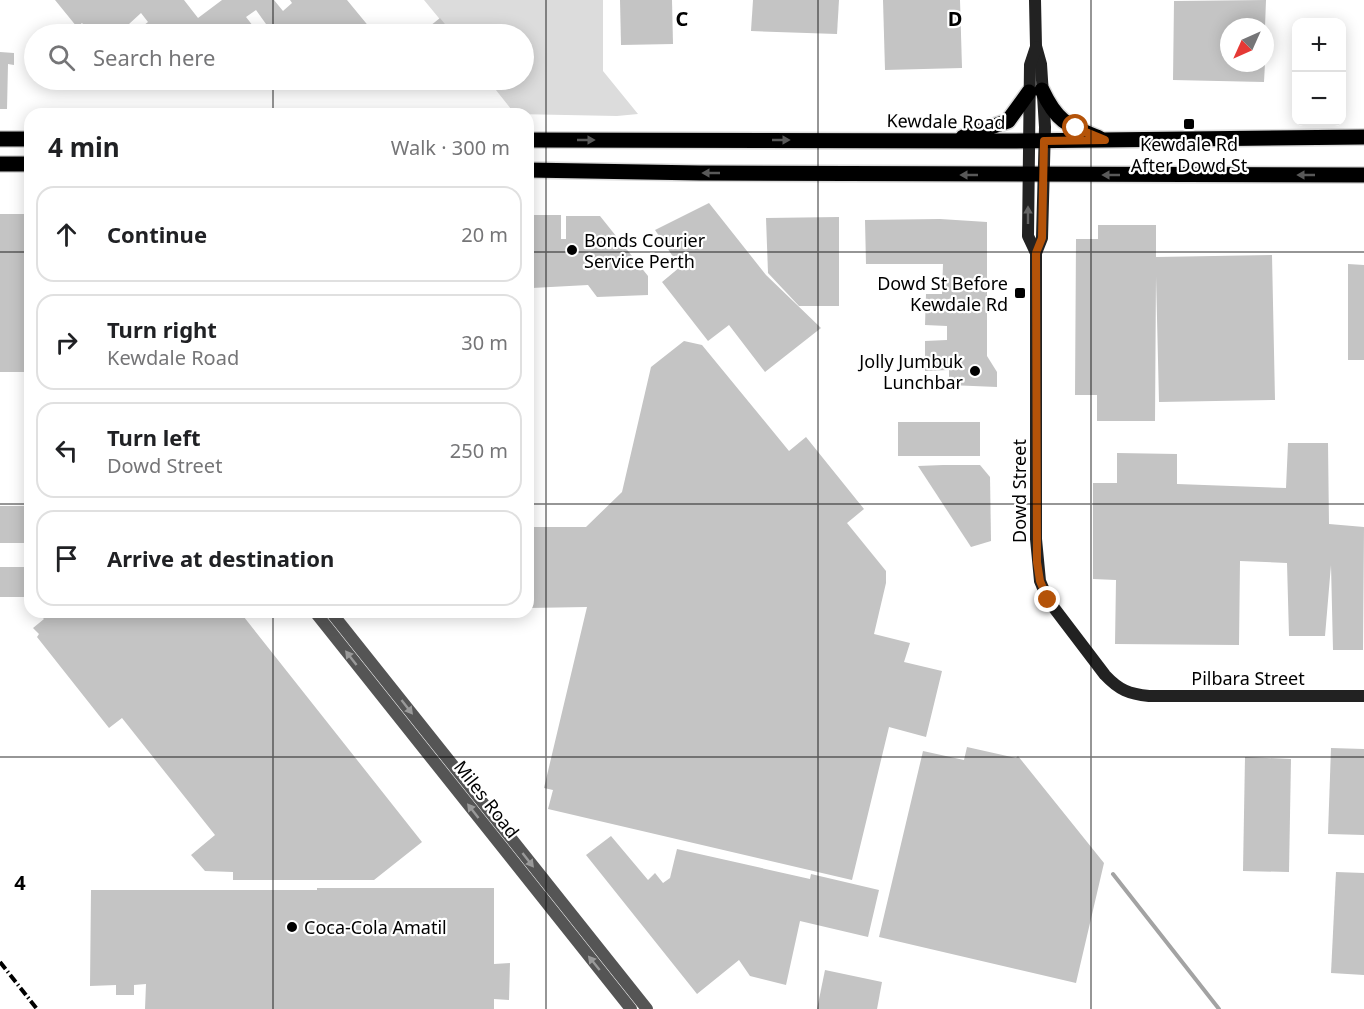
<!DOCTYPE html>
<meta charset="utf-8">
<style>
:root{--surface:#fff;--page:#f6f6f6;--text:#202124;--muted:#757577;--line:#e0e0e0}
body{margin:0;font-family:"Noto Sans",sans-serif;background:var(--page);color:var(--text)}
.controls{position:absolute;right:18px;top:18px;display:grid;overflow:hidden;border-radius:12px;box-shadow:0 3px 15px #0003}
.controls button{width:54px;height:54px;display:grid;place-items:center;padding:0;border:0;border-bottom:2px solid var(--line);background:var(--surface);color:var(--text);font:30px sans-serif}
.compass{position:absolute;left:1220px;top:18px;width:54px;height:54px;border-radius:50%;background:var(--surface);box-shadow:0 3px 15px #0003;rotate:225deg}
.stop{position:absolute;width:18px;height:18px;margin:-14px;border:4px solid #b45309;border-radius:50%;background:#fff}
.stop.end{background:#b45309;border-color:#fff;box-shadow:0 2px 6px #0008}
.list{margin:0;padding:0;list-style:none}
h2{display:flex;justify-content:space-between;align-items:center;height:78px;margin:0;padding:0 24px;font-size:26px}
h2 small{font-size:20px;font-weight:400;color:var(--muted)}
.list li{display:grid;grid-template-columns:39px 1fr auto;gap:18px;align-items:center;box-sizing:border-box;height:96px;margin:0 12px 12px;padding:0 12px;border:2px solid var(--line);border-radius:18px}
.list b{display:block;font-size:22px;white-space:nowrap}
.list p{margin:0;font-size:20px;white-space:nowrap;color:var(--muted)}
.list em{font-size:20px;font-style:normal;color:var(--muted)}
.icon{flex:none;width:33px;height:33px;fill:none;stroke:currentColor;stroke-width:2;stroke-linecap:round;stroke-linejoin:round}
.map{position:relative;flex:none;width:1364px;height:1009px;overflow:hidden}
.search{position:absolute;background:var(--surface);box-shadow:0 3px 15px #0003;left:24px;top:24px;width:510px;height:66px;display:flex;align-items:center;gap:15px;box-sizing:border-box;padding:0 21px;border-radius:33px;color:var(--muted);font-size:22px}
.panel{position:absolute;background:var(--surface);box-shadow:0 3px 15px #0003;left:24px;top:108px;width:510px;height:510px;border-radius:18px}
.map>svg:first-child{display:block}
.green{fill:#dcdcdc}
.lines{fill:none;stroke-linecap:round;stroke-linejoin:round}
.stream{stroke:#a3a3a3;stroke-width:4}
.building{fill:#c4c4c4;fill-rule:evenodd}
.primary-casing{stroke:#dbdbdb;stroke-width:18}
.street{stroke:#555;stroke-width:12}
.secondary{stroke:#222;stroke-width:12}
.primary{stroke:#000;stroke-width:15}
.rail{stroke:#000;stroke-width:4;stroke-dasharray:9 3 1.5 3;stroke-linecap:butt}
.oneway{fill:#595959}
.oneway2{fill:#646464}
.oneway3{fill:#999}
.route{stroke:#b45309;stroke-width:8}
.grid{fill:none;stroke:#000;stroke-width:1.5;stroke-opacity:0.55}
.poi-dot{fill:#000;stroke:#fff;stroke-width:2}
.labels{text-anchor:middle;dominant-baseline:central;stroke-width:4.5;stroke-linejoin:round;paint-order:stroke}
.street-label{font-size:18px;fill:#000;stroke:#fff}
.poi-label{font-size:18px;fill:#000;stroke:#fff;text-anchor:start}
.grid-label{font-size:20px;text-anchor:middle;font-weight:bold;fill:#000;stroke:#fff;stroke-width:4.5;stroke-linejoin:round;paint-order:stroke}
</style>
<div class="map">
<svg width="1364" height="1009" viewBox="0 0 1364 1009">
<rect width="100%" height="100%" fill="#fff"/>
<polygon class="green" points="424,0 603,0 603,71 638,114 617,116 515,114 488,80 524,80 524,34 452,34"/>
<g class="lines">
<polyline class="stream" points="1113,874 1219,1009"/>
</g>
<g class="building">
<path d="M55 0H184L198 18 222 0H274L283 11 292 3 290 0H347L375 34H92L82 23 77 27ZM256 10 266 24 257 31 246 17ZM141 13 148 22 135 32 129 24Z"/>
<polygon points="620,0 672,0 673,44 621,45"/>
<polygon points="753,0 839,0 837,34 751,31"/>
<polygon points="883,0 960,0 962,68 885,70"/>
<polygon points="1266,0 1265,27 1229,27 1229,63 1265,63 1264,82 1173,80 1174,1"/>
<polygon points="440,18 453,34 420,34"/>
<polygon points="0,52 14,53 14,65 8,64 7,109 0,109"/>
<polygon points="709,203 766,275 821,328 765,372 729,325 708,341 662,282 680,267 655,230"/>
<rect x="0" y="214" width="30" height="158"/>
<polygon points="531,215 561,215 561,239 566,239 566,216 600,216 648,276 648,295 597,297 588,285 532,288"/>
<polygon points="839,217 839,306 799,306 768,273 766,218"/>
<polygon points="940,219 987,222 987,356 997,372 997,387 949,385 949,370 925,371 925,341 947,340 947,326 925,325 926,294 942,294 943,264 866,264 865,220"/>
<polygon points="1098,225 1156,225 1156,257 1272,255 1275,400 1159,402 1156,276 1155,421 1097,421 1097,395 1075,395 1076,239 1098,239"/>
<polygon points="1348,264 1364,265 1364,360 1348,360"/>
<polygon points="684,341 702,345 789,451 806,437 864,509 847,523 886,571 886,583 874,634 910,643 904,662 942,671 926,737 889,727 852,880 548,809 553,790 544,788 587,607 528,608 528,527 586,527 622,492 651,367"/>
<rect x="898" y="422" width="82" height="34"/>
<polygon points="1288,443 1328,443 1329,524 1364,527 1363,650 1333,650 1331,565 1325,636 1289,636 1287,563 1240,561 1239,645 1115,644 1116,580 1093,579 1093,483 1117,483 1117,453 1177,454 1177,484 1286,488"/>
<polygon points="943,465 980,465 990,477 991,541 971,547 918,466"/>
<rect x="0" y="506" width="26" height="37"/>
<rect x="0" y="567" width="30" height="30"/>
<polygon points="42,617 244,617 422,842 374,880 233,880 233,872 205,871 191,855 215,835 122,718 109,728 37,637 39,634 33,628 44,619"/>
<polygon points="967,747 1016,758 1018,756 1104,863 1076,983 879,937 923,751 964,760"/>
<polygon points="1331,748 1364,749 1364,835 1328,834"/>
<polygon points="1245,757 1291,759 1289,872 1243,871"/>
<polygon points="611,836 648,880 655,873 663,883 670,878 677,849 810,879 811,874 879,890 868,937 800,921 786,985 750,976 739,960 697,994 586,855"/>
<polygon points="1336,872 1364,873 1364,975 1331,973"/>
<polygon points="317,888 494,888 494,964 510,963 509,1000 494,999 494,1009 145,1009 146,984 134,985 134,995 116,995 116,985 90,986 91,890 317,890"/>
<polygon points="825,970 882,982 877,1009 817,1009"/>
</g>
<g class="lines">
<g class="primary-casing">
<g id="primary">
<path d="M1042 90C1057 122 1067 125 1099 138"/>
<polyline points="963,137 1008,121 1029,92"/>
<polyline points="0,139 30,139"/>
<polyline points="528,140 1007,141 1364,137"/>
<polyline points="0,164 30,164"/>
<polyline points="528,170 700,173 1364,175"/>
</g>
</g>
<g class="street">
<polyline points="315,612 631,1009"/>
<polyline points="331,612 647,1009"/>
</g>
<g class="secondary">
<path d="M1035 0 1036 46 1041 64 1045 127 1042 238 1036 253V539L1040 581 1048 600 1105 675C1119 690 1129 694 1149 696H1364"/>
<polyline points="1036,47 1030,65 1028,236 1036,253"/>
</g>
<use href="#primary" class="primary"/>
<polyline class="rail" points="0,962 37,1009"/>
</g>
<defs><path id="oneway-solid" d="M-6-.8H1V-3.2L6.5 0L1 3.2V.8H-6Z" transform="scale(1.5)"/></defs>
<g class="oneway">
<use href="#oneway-solid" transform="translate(586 140)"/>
<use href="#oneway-solid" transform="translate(781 140)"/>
<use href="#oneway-solid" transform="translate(711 173) rotate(-180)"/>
<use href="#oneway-solid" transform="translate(969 175) rotate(-180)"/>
<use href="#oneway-solid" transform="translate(1111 175) rotate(-180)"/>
<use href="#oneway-solid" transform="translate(1306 175) rotate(-180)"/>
</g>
<use class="oneway2" href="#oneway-solid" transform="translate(1028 215) rotate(-90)"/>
<g class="oneway3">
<use href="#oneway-solid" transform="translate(351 658) rotate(-128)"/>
<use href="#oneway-solid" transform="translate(407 707) rotate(52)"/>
<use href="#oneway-solid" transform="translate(473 811) rotate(-128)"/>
<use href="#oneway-solid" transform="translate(528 860) rotate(52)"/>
<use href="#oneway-solid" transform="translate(594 963) rotate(-129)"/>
</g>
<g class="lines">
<polyline class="route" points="1048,600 1040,581 1037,562 1036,253 1042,238 1044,141 1105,140 1076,128"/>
</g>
<path class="grid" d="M273 0V34M546 0V1009M818 0V1009M1091 0V1009M273 80V114M0 252H30M528 252H1364M0 504H30M528 504H1364M273 612V1009M0 757H1364"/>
<g class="poi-dot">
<rect x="1183" y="118" width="12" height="12" rx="3"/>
<circle cx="572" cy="250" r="6"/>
<rect x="1014" y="287" width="12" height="12" rx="3"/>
<circle cx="975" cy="371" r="6"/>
<circle cx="292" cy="927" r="6"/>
</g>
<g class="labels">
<g class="street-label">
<text transform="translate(946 121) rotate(1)">Kewdale Road</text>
<text transform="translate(1019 491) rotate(-90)">Dowd Street</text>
<text x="1248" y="678">Pilbara Street</text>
<text transform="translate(487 799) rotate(52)">Miles Road</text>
</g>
<g class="poi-label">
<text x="1189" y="144" text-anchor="middle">Kewdale Rd<tspan x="1189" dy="21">After Dowd St</tspan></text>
<text x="584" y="240">Bonds Courier<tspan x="584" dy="21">Service Perth</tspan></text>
<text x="1008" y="283" text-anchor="end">Dowd St Before<tspan x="1008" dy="21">Kewdale Rd</tspan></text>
<text x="963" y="361" text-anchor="end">Jolly Jumbuk<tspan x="963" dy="21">Lunchbar</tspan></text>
<text x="304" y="927">Coca-Cola Amatil</text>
</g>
</g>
<g class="grid-label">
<text x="682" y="26">C</text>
<text x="955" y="26">D</text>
<text x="20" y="890">4</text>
</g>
</svg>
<div class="controls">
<button>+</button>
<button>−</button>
</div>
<svg class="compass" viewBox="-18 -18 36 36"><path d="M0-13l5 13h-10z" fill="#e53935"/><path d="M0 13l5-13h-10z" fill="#757577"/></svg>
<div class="stop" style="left:1076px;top:128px"></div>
<div class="stop end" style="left:1048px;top:600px"></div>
<div class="search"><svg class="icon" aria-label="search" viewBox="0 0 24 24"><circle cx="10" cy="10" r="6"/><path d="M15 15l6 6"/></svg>Search here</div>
<section class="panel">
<h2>4 min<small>Walk · 300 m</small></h2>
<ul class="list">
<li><svg class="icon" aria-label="ahead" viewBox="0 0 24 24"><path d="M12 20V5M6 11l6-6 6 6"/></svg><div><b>Continue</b></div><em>20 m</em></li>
<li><svg class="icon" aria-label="right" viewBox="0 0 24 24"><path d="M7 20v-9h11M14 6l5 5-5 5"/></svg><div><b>Turn right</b><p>Kewdale Road</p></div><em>30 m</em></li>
<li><svg class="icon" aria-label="left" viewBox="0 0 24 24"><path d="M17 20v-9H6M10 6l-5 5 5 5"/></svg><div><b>Turn left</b><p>Dowd Street</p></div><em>250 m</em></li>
<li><svg class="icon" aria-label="arrive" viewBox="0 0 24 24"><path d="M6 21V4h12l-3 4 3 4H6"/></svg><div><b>Arrive at destination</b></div></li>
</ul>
</section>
</div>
